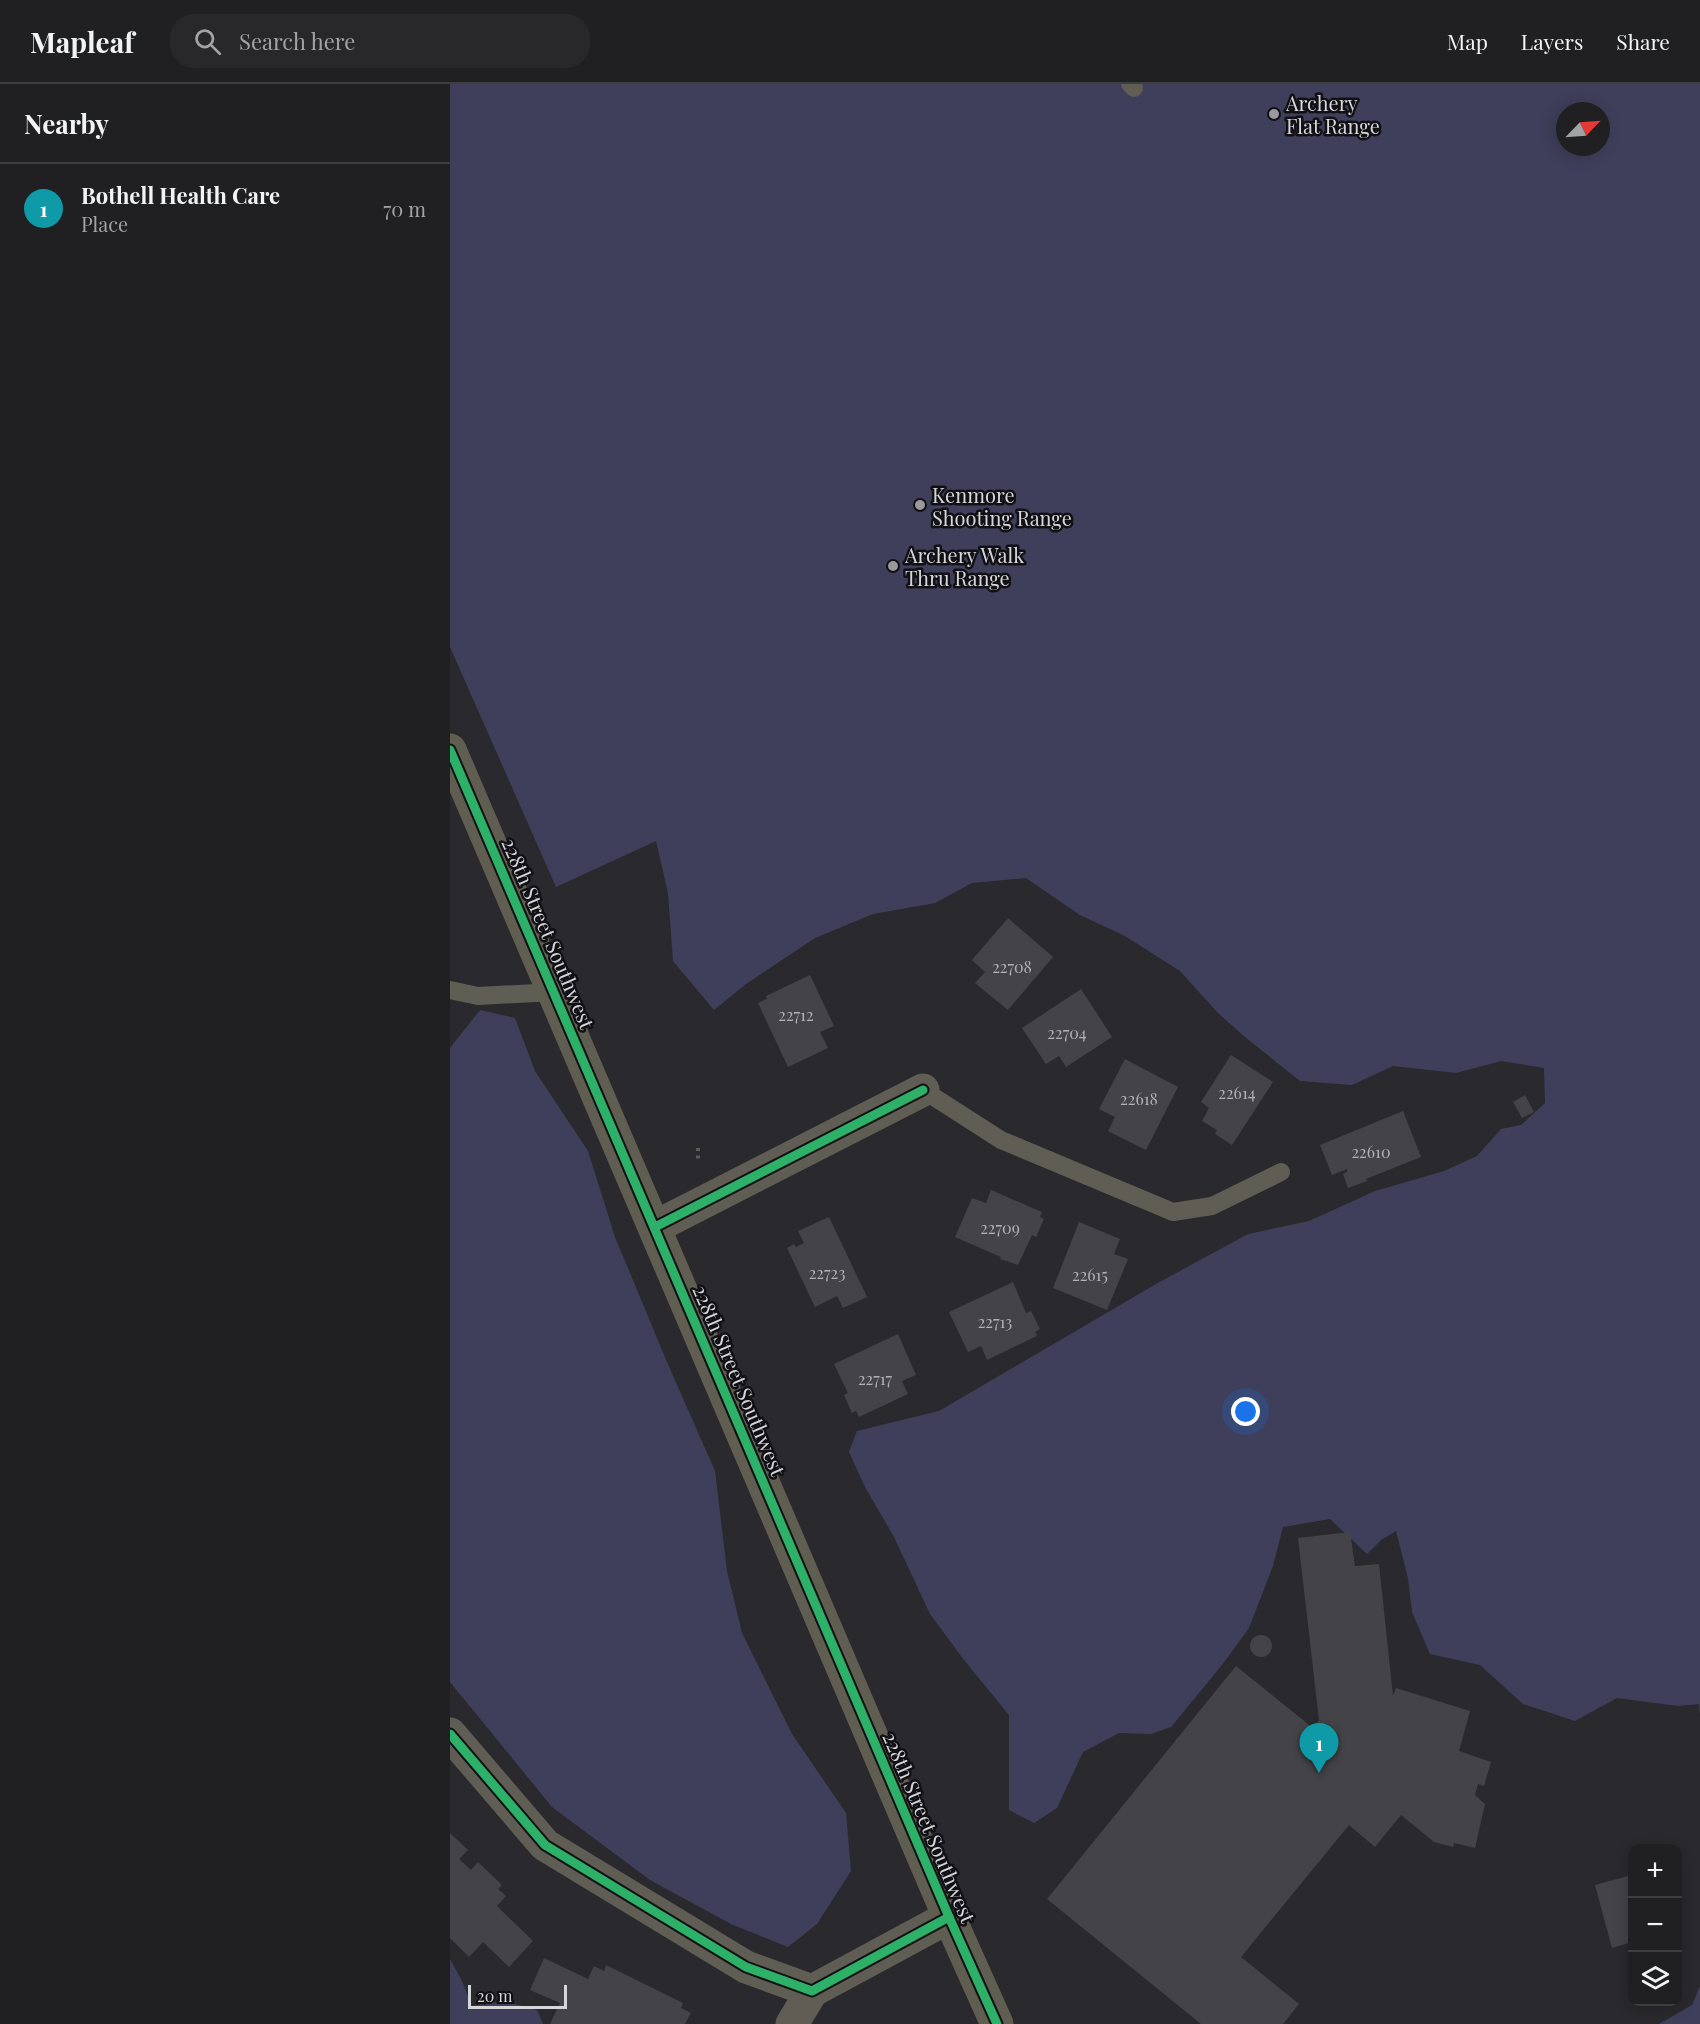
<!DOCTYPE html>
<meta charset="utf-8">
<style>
:root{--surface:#202022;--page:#28282a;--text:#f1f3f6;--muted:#a2a3a5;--line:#3d3e40;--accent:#99999e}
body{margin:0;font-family:"Playfair Display",serif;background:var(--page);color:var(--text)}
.controls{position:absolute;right:18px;bottom:18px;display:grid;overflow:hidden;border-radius:12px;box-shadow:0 3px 15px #0003}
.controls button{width:54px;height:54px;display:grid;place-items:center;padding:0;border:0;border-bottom:2px solid var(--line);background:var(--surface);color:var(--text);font:30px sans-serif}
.compass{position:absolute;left:1106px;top:18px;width:54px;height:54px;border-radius:50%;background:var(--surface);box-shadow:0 3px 15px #0003;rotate:65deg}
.scale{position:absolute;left:18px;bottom:15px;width:99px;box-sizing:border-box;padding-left:6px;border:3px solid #d5d5da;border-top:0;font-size:16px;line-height:21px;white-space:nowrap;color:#d5d5da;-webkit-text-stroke:4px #111115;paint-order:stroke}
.you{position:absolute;left:796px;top:1328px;width:21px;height:21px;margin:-15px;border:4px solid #fff;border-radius:50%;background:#1a73e8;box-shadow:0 0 0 9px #1a73e833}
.badge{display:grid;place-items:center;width:39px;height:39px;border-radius:50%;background:var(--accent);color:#fff;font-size:20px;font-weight:700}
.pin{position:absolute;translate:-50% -50px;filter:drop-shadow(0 2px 3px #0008)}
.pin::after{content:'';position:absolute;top:32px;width:21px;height:18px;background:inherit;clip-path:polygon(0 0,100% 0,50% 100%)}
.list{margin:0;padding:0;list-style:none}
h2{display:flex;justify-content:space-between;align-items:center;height:78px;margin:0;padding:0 24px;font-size:26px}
h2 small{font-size:20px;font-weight:400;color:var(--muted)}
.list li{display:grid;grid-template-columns:39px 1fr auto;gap:18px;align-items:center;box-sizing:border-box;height:90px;padding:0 24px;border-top:2px solid var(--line)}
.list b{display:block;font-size:22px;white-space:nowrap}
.list p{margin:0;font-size:20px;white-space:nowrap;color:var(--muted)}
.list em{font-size:20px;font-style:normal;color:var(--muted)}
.icon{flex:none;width:33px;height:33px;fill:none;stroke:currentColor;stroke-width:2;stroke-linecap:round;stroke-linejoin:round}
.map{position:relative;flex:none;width:1250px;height:1940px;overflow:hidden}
header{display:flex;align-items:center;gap:36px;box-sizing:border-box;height:84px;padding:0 30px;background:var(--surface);border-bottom:2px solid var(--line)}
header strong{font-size:28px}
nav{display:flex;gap:33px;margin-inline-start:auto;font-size:21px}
.search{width:420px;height:54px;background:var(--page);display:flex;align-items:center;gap:15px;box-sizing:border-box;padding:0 21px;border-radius:24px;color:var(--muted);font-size:22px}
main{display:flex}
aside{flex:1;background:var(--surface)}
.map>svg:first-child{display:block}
.green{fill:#3f3f5b;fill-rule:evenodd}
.building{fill:#444448}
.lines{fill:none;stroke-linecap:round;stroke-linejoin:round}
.path{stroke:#5d5b56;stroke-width:4;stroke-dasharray:3 4.5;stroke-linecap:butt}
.service{stroke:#5f5d54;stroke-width:18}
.minor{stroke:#5f5d54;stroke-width:33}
.secondary{stroke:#605e51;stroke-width:33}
.cycleway-casing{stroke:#111115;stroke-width:13}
.cycleway{stroke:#2db169;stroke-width:9}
.poi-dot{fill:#99999e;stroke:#111115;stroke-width:2}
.labels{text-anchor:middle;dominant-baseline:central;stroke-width:5;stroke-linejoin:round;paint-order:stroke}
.number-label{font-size:16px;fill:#b1b1b6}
.poi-label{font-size:20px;fill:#d5d5da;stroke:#111115;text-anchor:start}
.street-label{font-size:20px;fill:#d5d5da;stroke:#111115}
</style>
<header>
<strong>Mapleaf</strong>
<div class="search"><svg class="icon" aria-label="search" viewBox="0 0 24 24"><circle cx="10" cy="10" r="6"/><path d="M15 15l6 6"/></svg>Search here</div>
<nav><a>Map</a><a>Layers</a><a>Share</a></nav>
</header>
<main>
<aside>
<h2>Nearby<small></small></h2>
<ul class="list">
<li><span class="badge" style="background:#0f9aa8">1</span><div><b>Bothell Health Care</b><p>Place</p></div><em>70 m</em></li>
</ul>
</aside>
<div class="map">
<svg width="1250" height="1940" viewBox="0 0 1250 1940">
<rect width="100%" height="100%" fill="#2a2a2e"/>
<g class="green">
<path d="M0 0H1250V1630L1249 1620 1228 1622 1167 1614 1125 1637 1073 1620 1030 1581 980 1570 962 1528 958 1494 946 1447 931 1456 917 1470 880 1435 833 1443 823 1482 799 1544 772 1581 721 1643 701 1650 669 1649 633 1668 607 1724 584 1739 559 1726V1631L514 1576 480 1530 444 1453 415 1403 399 1368 407 1347 489 1327 706 1200 798 1150 859 1137 925 1107 994 1087 1027 1072 1051 1045 1071 1041 1095 1019 1094 984 1051 977 1006 989 943 982 902 1001 850 997 795 953 768 929 730 887 675 852 630 831 576 794 522 799 485 819 423 830 365 854 296 900 264 926 223 877 218 809 206 757 106 803 0 563ZM1115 27H1151V63H1115Z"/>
<polygon points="30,926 65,934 85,987 138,1067 165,1153 217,1278 265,1387 277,1487 292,1549 342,1650 396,1729 401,1787 367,1840 338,1863 281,1840 200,1796 102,1723 0,1598 0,964"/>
<polygon points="0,1875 12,1897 22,1922 54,1917 87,1926 93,1940 0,1940"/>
<polygon points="1250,1902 1250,1940 1209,1940 1242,1921"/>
</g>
<g class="building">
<polygon points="558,834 603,873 558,926 525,899 535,888 522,876"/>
<polygon points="360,891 384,942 370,948 378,964 338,983 308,919 317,915 316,912"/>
<polygon points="631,905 662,953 616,983 609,972 596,980 572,944"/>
<polygon points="781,971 823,998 782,1061 765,1050 767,1046 752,1037 759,1024 751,1018"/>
<polygon points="675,975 728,1003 696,1066 658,1047 665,1033 649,1025"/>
<polygon points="1075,1011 1084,1028 1072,1034 1063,1018"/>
<polygon points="953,1027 971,1073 916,1095 917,1097 898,1104 893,1090 897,1088 897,1085 882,1091 870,1061"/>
<polygon points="541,1106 592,1128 590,1133 594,1135 586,1153 582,1151 568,1181 550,1175 551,1173 505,1153 522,1114 536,1119"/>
<polygon points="379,1133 417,1213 393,1224 387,1212 365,1223 337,1164 344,1160 346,1163 354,1159 348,1147"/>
<polygon points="629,1138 670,1155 664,1170 678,1175 657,1226 603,1204"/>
<polygon points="563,1198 576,1229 581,1227 590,1245 585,1248 587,1252 537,1276 531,1262 518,1268 499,1228"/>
<polygon points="448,1250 466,1291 452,1297 458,1310 409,1333 406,1327 402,1329 394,1311 398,1309 384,1280"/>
<polygon points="900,1448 905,1482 929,1480 943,1612 946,1604 1020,1627 1009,1667 1041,1678 1034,1702 1028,1700 1025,1711 1035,1720 1025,1764 1004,1759 1003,1763 984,1758 951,1731 925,1763 899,1741 791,1873 849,1920 833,1940 751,1940 597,1815 786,1582 863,1644 869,1636 848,1454"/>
<circle cx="811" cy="1562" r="11"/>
<polygon points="0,1749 18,1766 9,1775 21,1786 28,1778 52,1801 48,1805 56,1812 47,1822 83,1857 59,1883 33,1858 19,1873 0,1854"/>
<polygon points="1178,1792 1182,1807 1182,1858 1162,1864 1145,1801"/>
<polygon points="94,1874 138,1895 144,1882 154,1887 156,1881 233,1919 231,1924 241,1929 235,1940 100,1940 110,1919 80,1906"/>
</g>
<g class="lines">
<polyline class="path" points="248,1064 248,1076"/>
<g class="service">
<polyline points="680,0 684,4"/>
<polyline points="0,906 28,912 105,908"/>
<polyline points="473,1006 551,1056 723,1128 762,1122 831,1088"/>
</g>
<g class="minor">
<polyline points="205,1143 473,1006"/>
<polyline points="0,1650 95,1761 296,1883 362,1907 499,1833"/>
<polyline points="342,1940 362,1907"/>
</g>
<polyline class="secondary" points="0,666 499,1833 547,1940"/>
<g class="cycleway-casing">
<g id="cycleway">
<polyline points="0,666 499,1833 547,1940"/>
<polyline points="205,1143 473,1006"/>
<polyline points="0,1650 95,1761 296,1883 362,1907 499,1833"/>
</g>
</g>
<use href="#cycleway" class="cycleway"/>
</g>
<g class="poi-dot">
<circle cx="824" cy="30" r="6"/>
<circle cx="470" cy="421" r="6"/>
<circle cx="443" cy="482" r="6"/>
</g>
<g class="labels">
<g class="number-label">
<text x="562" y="882">22708</text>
<text x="346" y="930">22712</text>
<text x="617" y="948">22704</text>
<text x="787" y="1008">22614</text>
<text x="689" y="1014">22618</text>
<text x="921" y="1067">22610</text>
<text x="550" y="1143">22709</text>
<text x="377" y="1188">22723</text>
<text x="640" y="1190">22615</text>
<text x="545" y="1237">22713</text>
<text x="425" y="1294">22717</text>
</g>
<g class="poi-label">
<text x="836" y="18">Archery<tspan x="836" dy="23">Flat Range</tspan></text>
<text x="482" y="410">Kenmore<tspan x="482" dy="23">Shooting Range</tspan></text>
<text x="455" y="470">Archery Walk<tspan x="455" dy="23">Thru Range</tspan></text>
</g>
<g class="street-label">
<text transform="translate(99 849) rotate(67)">228th Street Southwest</text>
<text transform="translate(290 1296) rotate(67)">228th Street Southwest</text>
<text transform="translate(480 1743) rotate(67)">228th Street Southwest</text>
</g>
</g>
</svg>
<div class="controls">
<button>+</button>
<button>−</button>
<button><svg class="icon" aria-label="layers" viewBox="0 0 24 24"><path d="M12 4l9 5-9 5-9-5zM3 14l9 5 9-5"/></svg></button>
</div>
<svg class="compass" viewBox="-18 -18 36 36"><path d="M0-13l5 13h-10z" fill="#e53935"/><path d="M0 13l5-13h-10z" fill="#a2a3a5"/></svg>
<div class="scale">20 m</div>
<div class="you"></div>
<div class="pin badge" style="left:869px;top:1689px;background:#0f9aa8">1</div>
</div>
</main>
